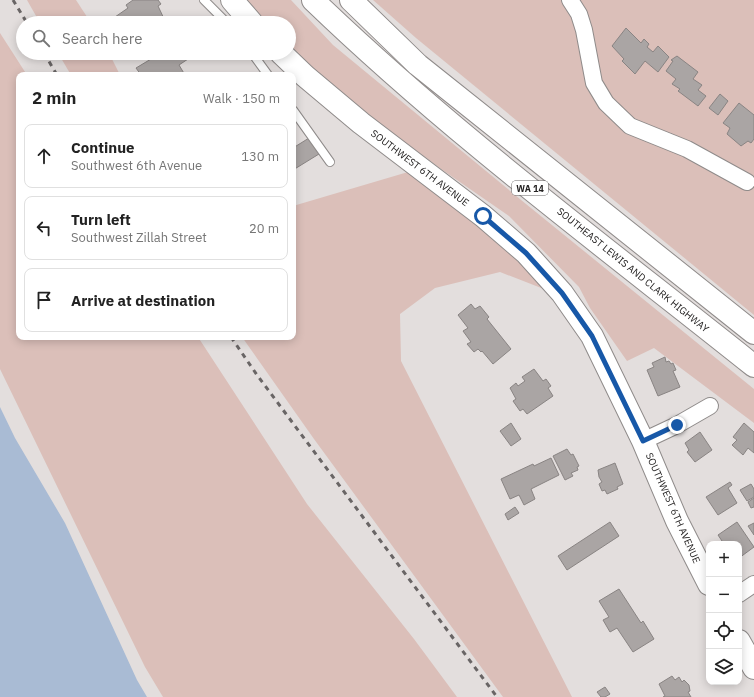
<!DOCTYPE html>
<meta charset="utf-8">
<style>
:root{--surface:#fff;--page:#f6f6f6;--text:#222;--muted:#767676;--line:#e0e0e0}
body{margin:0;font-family:"IBM Plex Sans",sans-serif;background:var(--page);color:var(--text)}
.controls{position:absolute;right:12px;bottom:12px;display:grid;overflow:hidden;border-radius:8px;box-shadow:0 2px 10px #0003}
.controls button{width:36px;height:36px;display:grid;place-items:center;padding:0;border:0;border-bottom:1px solid var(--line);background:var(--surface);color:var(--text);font:20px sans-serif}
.stop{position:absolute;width:12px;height:12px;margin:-9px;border:3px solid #1758a8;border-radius:50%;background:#fff}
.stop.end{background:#1758a8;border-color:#fff;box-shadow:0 1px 4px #0008}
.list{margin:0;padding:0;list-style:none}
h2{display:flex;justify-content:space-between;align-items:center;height:52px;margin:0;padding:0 16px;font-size:17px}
h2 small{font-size:13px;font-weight:400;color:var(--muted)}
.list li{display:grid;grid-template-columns:26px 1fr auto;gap:12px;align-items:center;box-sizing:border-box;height:64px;margin:0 8px 8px;padding:0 8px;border:1px solid var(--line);border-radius:8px}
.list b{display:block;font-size:15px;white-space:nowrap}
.list p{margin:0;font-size:13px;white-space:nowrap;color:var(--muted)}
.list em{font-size:13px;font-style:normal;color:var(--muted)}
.icon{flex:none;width:22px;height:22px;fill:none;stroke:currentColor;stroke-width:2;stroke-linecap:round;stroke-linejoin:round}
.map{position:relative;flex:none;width:754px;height:697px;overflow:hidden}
.search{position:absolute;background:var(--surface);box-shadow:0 2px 10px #0003;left:16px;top:16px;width:280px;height:44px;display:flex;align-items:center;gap:10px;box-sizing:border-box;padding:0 14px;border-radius:22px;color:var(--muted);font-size:15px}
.panel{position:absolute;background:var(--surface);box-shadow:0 2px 10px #0003;left:16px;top:72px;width:280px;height:268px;border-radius:8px}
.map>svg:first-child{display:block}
.green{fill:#dbbfb9}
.water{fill:#a9bbd4}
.building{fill:#aaa5a4;stroke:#898483}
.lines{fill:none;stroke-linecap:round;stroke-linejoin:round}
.lane-casing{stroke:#8f8b8a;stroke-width:10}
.street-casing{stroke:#8f8b8a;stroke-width:18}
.secondary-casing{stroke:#8f8b8a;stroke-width:24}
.highway-casing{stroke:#8f8b8a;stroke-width:24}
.lane{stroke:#fff;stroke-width:8}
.street{stroke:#fff;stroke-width:16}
.secondary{stroke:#fff;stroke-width:22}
.highway{stroke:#fff;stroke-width:22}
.rail{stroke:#696565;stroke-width:3;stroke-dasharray:5 5;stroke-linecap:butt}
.route{stroke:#1758a8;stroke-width:5}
.labels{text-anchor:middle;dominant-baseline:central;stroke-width:3.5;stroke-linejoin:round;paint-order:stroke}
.shield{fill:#fff;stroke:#666565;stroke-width:1}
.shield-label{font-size:9px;font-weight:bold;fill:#252323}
.street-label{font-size:10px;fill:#252323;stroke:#fff}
</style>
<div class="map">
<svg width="754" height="697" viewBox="0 0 754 697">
<rect width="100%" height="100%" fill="#e3dedd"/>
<g class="green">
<polygon points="27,0 76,0 91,23 40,23"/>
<polygon points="245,0 291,0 333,45 526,204 754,389 754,423 654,348 627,361 590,308 579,287 509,216 441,169 336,91 289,47 289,23 264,23"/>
<polygon points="373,0 754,0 754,315 416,38"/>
<polygon points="0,33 27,75 19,75 19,337 198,337 307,504 414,639 457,697 163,697 145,667 0,369"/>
<polygon points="58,53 109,53 120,75 71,75"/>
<polygon points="408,172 499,239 554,293 500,272 435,288 400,314 401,361 572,697 503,697 314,439 242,337 293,337 293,206"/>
</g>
<polygon class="water" points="0,407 15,438 65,523 137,680 147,697 0,697"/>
<g class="building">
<polygon points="133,0 158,0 161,4 158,6 166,23 119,23 115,17 128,8 126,5"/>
<polygon points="626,28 641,43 644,39 649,44 647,47 653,52 658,46 669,57 658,72 645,61 635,74 622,61 624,59 612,46"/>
<polygon points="161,53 184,53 188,59 179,65 185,75 141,75 136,68"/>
<polygon points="677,56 698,72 693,79 702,85 698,90 706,96 698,106 678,91 680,89 672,84 676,79 666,71 673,61 671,60"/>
<polygon points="720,94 728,101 718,115 709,108"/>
<polygon points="739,103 754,115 754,139 751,143 748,141 741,146 727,134 730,128 723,123"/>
<polygon points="309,138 319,154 293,170 293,148"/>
<polygon points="471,304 475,309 480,306 489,317 487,319 511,349 493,364 482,351 481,352 478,349 474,352 467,344 471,342 463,331 468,328 458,315"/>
<polygon points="665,357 666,362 669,361 671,364 673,363 676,370 673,371 680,387 658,396 647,370 654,367 652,363"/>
<polygon points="534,369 543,381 546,379 551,386 548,388 553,396 527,414 523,409 520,411 513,401 516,399 510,388 516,383 518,386 525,381 522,377"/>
<polygon points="511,423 521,439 511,446 500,431"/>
<polygon points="744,423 754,432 754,453 748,448 743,455 732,445 737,440 733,437"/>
<polygon points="700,432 712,450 695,462 687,452 689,450 685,443"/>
<polygon points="567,449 571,455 573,454 579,466 577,467 578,470 571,473 573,476 565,480 553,456"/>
<polygon points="551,458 559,475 531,489 535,499 524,505 519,495 510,499 501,479 533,464 534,466"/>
<polygon points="615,463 623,484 617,487 618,489 607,494 605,490 602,491 599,484 602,482 599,477 598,470"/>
<polygon points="730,482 732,485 728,488 737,503 718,515 706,497"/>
<polygon points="751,484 754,489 754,497 747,501 740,490"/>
<polygon points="754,498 754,507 751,508 748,502"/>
<polygon points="515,507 519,513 508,520 505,514"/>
<polygon points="610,522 619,536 567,570 558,556"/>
<polygon points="737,522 754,547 739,558 739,544 724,544 718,535"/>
<polygon points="754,523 754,535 748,526"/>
<polygon points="619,589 641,623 643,621 654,639 633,652 617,628 610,632 603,620 609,617 599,601"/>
<polygon points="672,676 675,680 679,677 682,682 684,680 689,685 690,691 688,692 691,697 663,697 665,696 659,684"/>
<polygon points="605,687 610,694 605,697 601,697 597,692"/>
</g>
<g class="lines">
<g class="lane-casing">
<g id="lane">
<polyline points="204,0 227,23"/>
<polyline points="252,53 268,75"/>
<polyline points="293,110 330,162"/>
</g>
</g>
<g class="street-casing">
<g id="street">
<polyline points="570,0 579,14 584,30 594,83 606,103 630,126 687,149 747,182"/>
<polyline points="643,441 677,425 710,406"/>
<polyline points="739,594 754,584"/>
</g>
</g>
<g class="secondary-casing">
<g id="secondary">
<polyline points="232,0 252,23"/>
<polyline points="281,53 305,76 361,123 483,216 526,253 562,293 592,336 643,441 677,521 709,584"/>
<polyline points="739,641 754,668"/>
</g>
</g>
<g class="highway-casing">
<g id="highway">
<path d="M313 0C451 133 605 247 754 366"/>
<polyline points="351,0 418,65 754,333"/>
</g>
</g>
<use href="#lane" class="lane"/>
<use href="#street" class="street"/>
<use href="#secondary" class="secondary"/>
<use href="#highway" class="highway"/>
<g class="rail">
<polyline points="13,0 27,23"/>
<polyline points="44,53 57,75"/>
<polyline points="231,337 257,375 497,697"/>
</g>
</g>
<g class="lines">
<polyline class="route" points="483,216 526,253 562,293 592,336 643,441 677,425"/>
</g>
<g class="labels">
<rect class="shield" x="512" y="181" width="36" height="14" rx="3"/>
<g class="shield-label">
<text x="530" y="188">WA 14</text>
</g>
<g class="street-label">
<text transform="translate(420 168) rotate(37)">SOUTHWEST 6TH AVENUE</text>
<text transform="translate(633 270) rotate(39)">SOUTHEAST LEWIS AND CLARK HIGHWAY</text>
<text transform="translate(673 508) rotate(66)">SOUTHWEST 6TH AVENUE</text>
</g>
</g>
</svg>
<div class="controls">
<button>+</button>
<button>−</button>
<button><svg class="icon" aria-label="locate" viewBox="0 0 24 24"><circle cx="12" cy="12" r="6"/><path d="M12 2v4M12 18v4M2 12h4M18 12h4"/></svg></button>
<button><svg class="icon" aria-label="layers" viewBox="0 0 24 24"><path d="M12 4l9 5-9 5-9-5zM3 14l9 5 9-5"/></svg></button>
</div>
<div class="stop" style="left:483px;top:216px"></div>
<div class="stop end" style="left:677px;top:425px"></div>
<div class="search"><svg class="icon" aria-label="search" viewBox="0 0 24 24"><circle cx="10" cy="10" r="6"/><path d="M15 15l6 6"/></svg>Search here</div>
<section class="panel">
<h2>2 min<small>Walk · 150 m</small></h2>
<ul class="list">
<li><svg class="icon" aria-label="ahead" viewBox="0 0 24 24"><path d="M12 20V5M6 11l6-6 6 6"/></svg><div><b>Continue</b><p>Southwest 6th Avenue</p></div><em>130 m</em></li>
<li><svg class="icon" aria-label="left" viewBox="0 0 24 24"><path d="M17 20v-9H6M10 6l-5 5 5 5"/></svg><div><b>Turn left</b><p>Southwest Zillah Street</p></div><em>20 m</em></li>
<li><svg class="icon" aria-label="arrive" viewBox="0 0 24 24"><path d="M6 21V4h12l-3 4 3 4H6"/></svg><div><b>Arrive at destination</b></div></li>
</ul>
</section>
</div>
